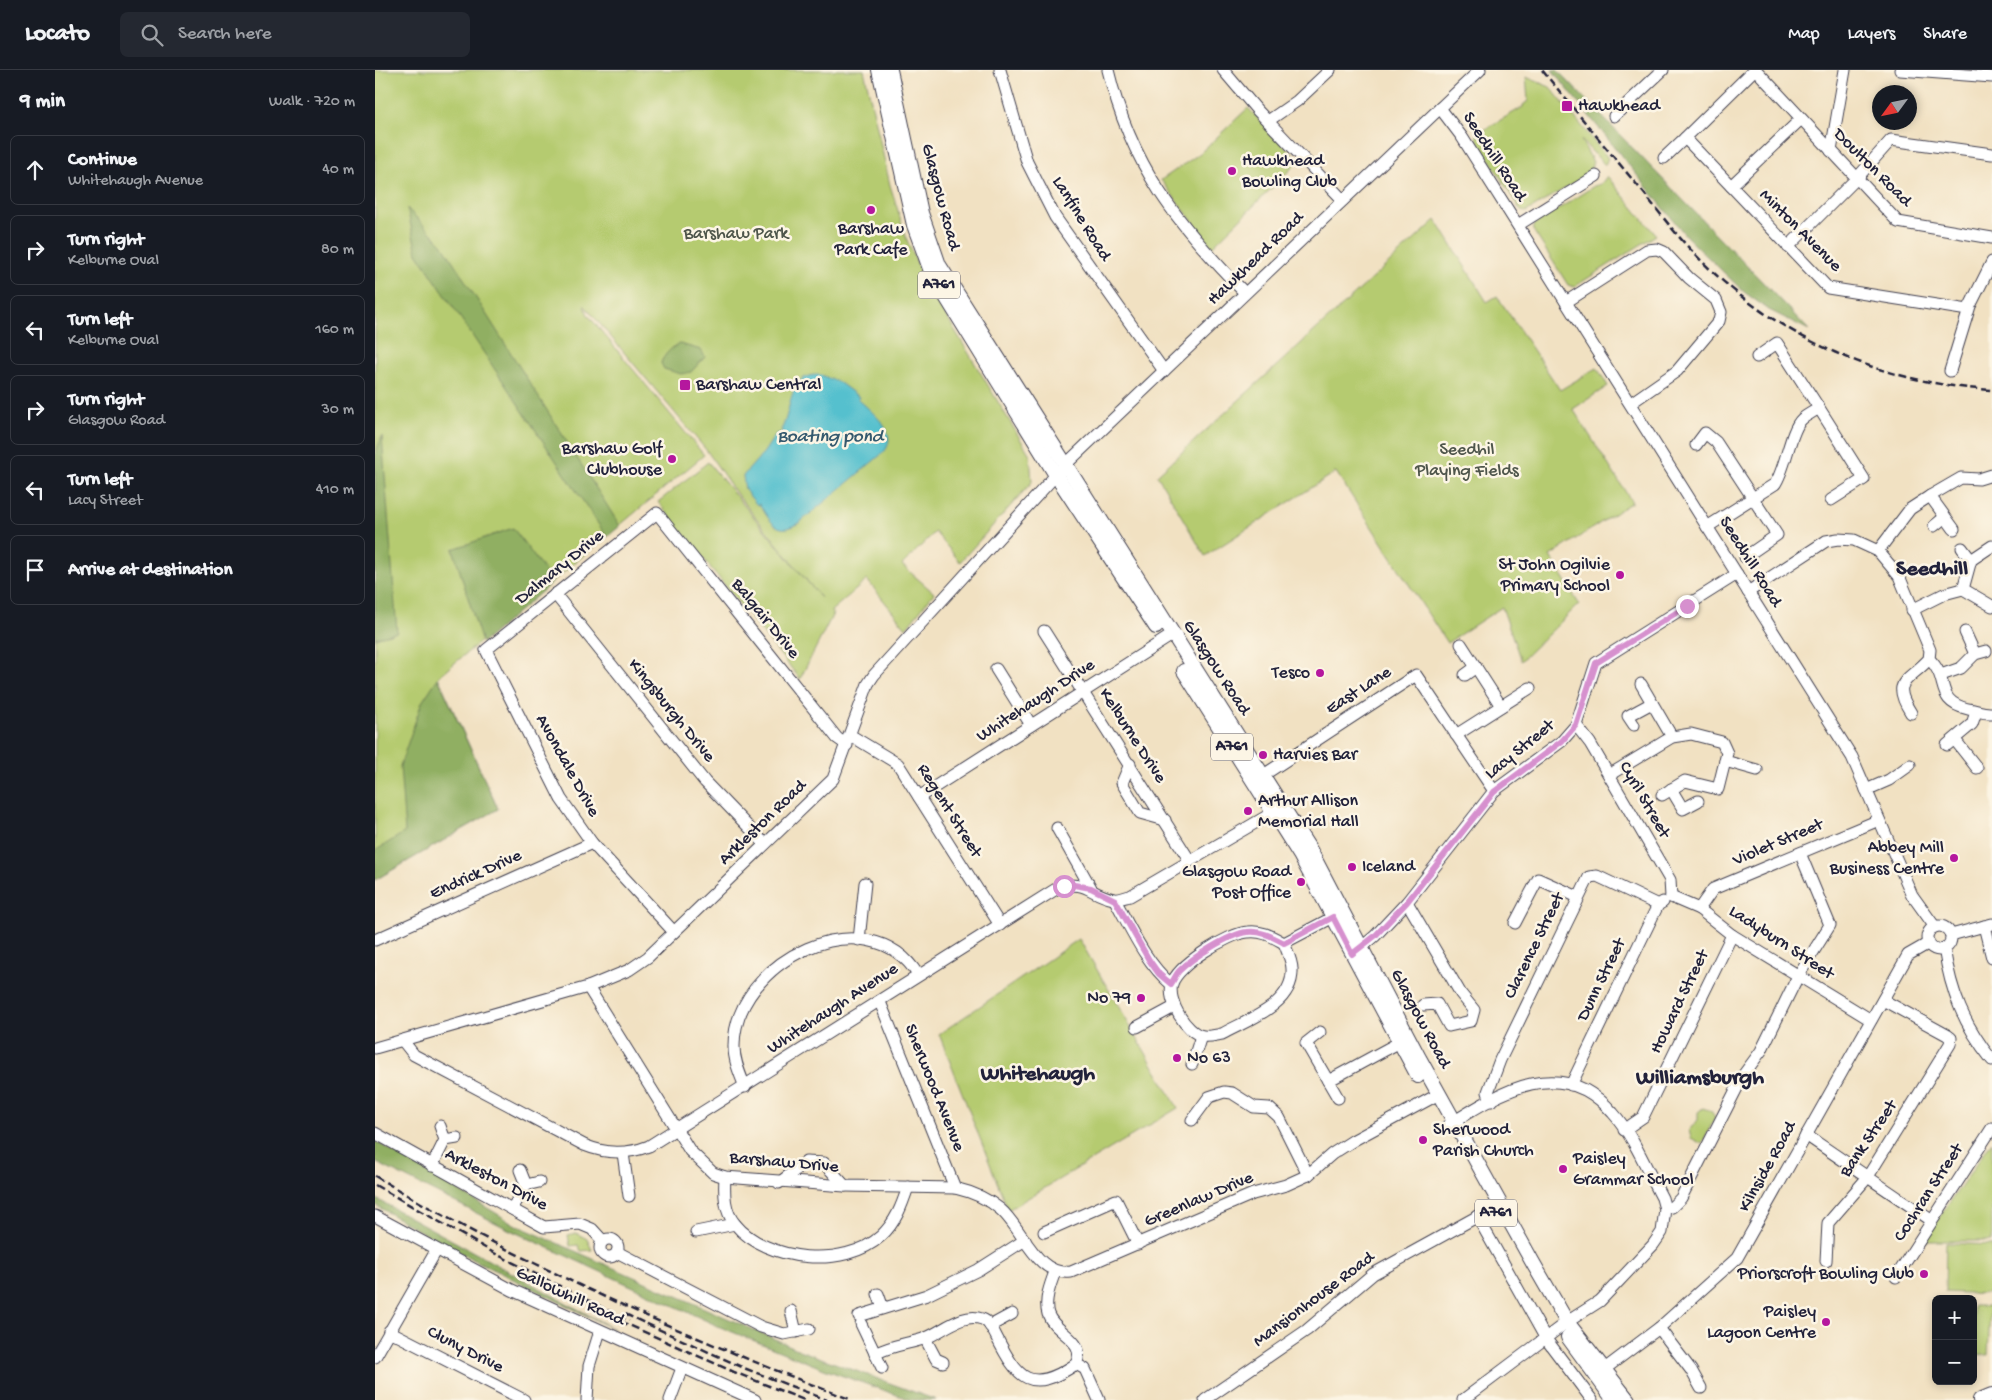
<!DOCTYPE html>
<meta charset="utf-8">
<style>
:root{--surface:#171b24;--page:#242831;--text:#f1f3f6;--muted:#9ea1a6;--line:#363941}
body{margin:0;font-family:"Gochi Hand",sans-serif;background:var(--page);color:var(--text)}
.controls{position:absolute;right:15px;bottom:15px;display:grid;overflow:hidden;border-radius:8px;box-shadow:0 2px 8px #0003}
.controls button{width:45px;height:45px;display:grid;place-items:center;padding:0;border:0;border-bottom:1px solid var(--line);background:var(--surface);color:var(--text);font:25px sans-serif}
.compass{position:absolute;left:1497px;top:15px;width:45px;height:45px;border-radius:50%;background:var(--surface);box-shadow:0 2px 8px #0003;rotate:237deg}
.stop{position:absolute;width:15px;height:15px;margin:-11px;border:4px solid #d690ce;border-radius:50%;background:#fff}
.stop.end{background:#d690ce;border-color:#fff;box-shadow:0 1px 5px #0008}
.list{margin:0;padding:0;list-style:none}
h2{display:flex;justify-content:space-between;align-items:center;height:65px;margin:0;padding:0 20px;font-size:21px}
h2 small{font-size:16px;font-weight:400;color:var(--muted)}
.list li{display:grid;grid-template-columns:32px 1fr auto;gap:15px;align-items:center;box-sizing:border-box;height:70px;margin:0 10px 10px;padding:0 10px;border:1px solid var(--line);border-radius:8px}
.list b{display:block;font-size:19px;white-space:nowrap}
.list p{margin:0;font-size:16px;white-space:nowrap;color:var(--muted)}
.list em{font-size:16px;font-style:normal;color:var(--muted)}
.icon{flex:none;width:28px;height:28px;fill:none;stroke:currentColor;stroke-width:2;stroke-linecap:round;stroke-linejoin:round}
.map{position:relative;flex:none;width:1617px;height:1330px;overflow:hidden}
header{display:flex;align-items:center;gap:30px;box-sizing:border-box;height:70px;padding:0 25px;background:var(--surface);border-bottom:1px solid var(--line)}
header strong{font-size:24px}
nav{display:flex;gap:28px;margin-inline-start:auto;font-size:18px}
.search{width:350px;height:45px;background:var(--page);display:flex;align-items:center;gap:12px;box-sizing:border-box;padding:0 18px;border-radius:8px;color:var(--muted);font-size:19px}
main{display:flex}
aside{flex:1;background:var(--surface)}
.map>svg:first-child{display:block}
.green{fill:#b5cb6f;stroke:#6c7655}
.forest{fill:#90af62;stroke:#59684e}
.water{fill:#54c0ce;stroke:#3b7184}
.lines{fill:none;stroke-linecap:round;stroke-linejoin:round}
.minor-casing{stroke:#413f4f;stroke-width:13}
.major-casing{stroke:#413f4f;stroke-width:16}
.minor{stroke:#fff;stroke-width:11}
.major{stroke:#fff;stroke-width:14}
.rail{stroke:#22223b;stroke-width:2.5;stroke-dasharray:8 4;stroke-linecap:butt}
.route{stroke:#d690ce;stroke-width:6}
.poi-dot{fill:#b5179e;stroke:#fcf5e5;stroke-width:2}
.labels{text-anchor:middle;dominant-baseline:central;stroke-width:5;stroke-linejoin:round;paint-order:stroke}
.shield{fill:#fcf5e5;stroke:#63616e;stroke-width:1}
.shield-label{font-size:16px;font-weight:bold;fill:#22223b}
.poi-label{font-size:18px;fill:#22223b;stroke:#fcf5e5;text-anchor:start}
.street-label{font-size:18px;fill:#22223b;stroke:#fcf5e5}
.park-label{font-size:18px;fill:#4e554b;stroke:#fcf5e5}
.water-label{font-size:19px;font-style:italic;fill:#34596e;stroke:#fcf5e5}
.district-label{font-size:22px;font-weight:bold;fill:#22223b;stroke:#fcf5e5}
</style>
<header>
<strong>Locato</strong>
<div class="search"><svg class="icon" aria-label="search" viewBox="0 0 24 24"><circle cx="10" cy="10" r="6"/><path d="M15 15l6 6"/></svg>Search here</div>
<nav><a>Map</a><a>Layers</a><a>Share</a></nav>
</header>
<main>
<aside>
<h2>9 min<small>Walk · 720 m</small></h2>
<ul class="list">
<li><svg class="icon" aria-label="ahead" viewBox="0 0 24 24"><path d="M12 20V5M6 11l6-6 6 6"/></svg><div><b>Continue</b><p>Whitehaugh Avenue</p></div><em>40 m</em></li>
<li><svg class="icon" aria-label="right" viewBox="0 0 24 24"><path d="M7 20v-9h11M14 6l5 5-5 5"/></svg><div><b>Turn right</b><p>Kelburne Oval</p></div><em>80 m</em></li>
<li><svg class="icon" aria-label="left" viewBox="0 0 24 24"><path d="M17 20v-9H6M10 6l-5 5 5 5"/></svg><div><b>Turn left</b><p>Kelburne Oval</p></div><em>160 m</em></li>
<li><svg class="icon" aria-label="right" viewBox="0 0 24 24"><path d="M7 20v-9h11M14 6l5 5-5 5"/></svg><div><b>Turn right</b><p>Glasgow Road</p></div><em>30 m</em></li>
<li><svg class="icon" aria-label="left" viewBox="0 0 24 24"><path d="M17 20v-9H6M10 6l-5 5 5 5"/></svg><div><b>Turn left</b><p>Lacy Street</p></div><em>410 m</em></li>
<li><svg class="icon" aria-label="arrive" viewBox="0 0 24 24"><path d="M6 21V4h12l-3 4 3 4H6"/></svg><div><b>Arrive at destination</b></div></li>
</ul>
</aside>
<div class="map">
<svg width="1617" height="1330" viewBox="0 0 1617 1330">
<rect width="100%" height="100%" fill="#fcf5e5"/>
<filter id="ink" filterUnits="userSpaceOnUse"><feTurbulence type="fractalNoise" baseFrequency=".02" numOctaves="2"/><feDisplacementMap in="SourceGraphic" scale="10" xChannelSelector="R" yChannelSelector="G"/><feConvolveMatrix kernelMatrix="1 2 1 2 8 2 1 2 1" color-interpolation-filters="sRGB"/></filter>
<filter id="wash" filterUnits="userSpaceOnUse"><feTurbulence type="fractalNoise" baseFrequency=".0096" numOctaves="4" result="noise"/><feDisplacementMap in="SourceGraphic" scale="20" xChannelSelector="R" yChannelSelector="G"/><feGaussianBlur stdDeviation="1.12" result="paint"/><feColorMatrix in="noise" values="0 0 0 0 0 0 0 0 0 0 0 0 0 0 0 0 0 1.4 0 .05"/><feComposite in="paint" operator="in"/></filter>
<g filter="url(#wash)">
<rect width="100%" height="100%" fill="#f1e1c2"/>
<g class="green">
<polygon points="0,0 489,0 515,115 532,170 549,209 655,385 657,412 585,492 560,462 527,495 559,523 531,558 492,510 456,541 458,544 425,609 283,432 333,392 446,528 361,423 332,381 209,235 213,245 329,385 63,607 123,739 0,810"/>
<polygon points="1151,7 1175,17 1233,88 1230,95 1206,70 1218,92 1214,104 1151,142 1146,141 1101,68 1103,63 1148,37 1148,35 1153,31"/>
<polygon points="873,38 924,91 837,177 786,110 824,84"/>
<polygon points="1232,106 1281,165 1199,217 1193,215 1158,160 1160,154 1219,116 1226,114"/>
<polygon points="1061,150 1112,232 1122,226 1185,320 1222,298 1233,316 1198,339 1257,432 1175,486 1204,534 1146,591 1127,537 1072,573 961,402 830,486 782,405"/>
<polygon points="704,869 803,1038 633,1140 564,964"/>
<polygon points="1328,1038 1336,1041 1340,1047 1327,1074 1316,1068 1314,1060 1323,1050 1323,1042"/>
<polygon points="1617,1071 1617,1171 1548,1171"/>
<polygon points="201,1163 212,1169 217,1180 206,1181 203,1175 195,1176 193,1165"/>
<polygon points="1571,1173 1617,1175 1616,1224 1570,1222"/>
<polygon points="1598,1236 1615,1236 1613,1285 1598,1284"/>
</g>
<g class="forest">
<polygon points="1177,0 1182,0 1434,260 1394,240 1369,222 1312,167"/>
<polygon points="32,138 67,174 245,456 232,467 42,183"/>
<path d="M305 274 326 280 330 287 316 302 306 304 289 299 286 293C288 286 297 276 305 274Z"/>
<polygon points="7,366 22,562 0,568 0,385"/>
<polygon points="138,458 178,512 107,573 78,479"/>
<polygon points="63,608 123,739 0,810 0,781 30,762 25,696 47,632"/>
<polygon points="0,1071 141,1155 427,1281 561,1330 536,1330 454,1301 345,1257 133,1159 0,1092"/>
<polygon points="0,1128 239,1259 67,1174 0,1135"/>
</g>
<path class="water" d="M446 305 465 313 484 327 483 329C495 341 527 363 508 383L424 453C401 468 394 448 384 434L382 435 370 420 368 406 389 382 401 364 408 362 406 360C418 339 412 302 446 305Z"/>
</g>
<g filter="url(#ink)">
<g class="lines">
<g class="minor-casing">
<g id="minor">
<polyline points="625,0 652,92 680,147 789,301"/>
<path d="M733 0C756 96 802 154 870 223"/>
<polyline points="848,0 882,40 968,130"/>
<polyline points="1379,0 1310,68 1356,116 1426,49"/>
<polyline points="1381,0 1523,152 1617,168"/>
<polyline points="1525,0 1617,7"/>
<polyline points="1065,38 1087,67 1477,687 1537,825 1560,857"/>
<polyline points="1239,46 1288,0"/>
<polyline points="893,51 922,31 955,0"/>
<polyline points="1456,81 1470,0"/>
<polyline points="1289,88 1310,68"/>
<polyline points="1356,116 1453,218 1593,240"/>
<polyline points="1143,155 1221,106"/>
<polyline points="1413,177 1482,108 1516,70 1617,84"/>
<polyline points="1191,232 1272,180 1282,179 1289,182 1314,208 1341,230 1346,242 1344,251 1302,301 1256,333"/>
<polyline points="1575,301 1595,236 1617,192"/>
<polyline points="1444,338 1489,409 1456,430"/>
<polyline points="1321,375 1330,363 1341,372 1402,465 1370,487"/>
<polyline points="1555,426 1579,459"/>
<polyline points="1559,456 1570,447"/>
<path d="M1332 457 1400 414C1411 398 1415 360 1427 349 1432 345 1438 342 1444 338L1402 273 1382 287"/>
<polyline points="1587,478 1596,490"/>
<polyline points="1503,481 1535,439 1555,426 1586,408 1604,409 1617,405"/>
<polyline points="1588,519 1596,490 1617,476"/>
<path d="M1373 522 1451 471 1463 469 1479 470 1503 481 1524 506 1555 580 1554 589C1533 612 1515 610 1536 643"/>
<polyline points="180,524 330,712 390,774"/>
<polyline points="1537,540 1569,524 1588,519 1617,536"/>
<polyline points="669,561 815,791"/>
<polyline points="1590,562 1600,584"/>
<polyline points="1086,574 1126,636"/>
<path d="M1554 589C1576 609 1558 631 1593 639 1602 640 1608 644 1617 643"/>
<polyline points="621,599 656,655"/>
<polyline points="1090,605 1101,597"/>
<polyline points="1566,605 1586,598 1600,584 1611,581"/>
<polyline points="1266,614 1297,667"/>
<polyline points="1201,655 1215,673 1295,810 1296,827"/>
<polyline points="1259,655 1253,646 1277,633"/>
<polyline points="475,665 523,694 625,855"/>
<polyline points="1081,665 1155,618"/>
<polyline points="1580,670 1602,698"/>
<polyline points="1572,675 1597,654 1601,642"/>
<polyline points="1350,691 1382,700"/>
<polyline points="755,694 747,713 765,743 790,750"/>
<polyline points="1234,705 1297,667 1316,664 1347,672 1352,683 1343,719 1310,711 1287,725"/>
<polyline points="881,710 1041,605 1119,721"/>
<polyline points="1296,719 1308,739 1323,731"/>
<polyline points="1491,720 1514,710 1535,695"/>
<polyline points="544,727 797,565"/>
<polyline points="682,758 716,818"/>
<polyline points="1296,827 1324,839 1357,865 1496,950"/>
<path d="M740 830C756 859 771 893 796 914"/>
<polyline points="1032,832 1086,924 1099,940 1096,951 1074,956 1062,934 1048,935"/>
<polyline points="1324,839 1338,819 1504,750"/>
<polyline points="1140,853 1163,809 1203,827"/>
<polyline points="1609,856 1617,888"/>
<circle cx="1564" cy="868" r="12"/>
<polyline points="299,862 217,773 186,729 111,580 282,443 462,668 472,675"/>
<polyline points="1576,865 1617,854"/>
<polyline points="0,870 217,773"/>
<polyline points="484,870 490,813"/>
<path d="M909 873C912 881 917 891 917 899 919 935 872 950 847 964 841 965 834 967 828 966 811 963 792 931 797 914 802 895 854 863 873 862 887 860 898 867 909 873L966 843"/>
<path d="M1569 878C1576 923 1589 955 1617 990"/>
<polyline points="981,882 1000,866 1032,832 1119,721 1187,671 1201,655 1221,593 1362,504"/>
<path d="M213 917 315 1081 338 1103 350 1107 470 1116 580 1118C597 1122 612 1128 625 1139 648 1158 661 1207 696 1202L878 1124 911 1115 933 1105 957 1084 979 1070 1064 1024"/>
<polyline points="505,932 580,1118"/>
<polyline points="762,957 799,937"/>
<polyline points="945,962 931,973 963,1028"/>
<path d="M28 971 39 985 209 1075C231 1084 251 1085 274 1076L681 819C712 808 714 825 739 829 744 830 750 827 755 826L904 739"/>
<polyline points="0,978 213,917 254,900 273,887 458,709 493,614 499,605 689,396 1105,0"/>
<polyline points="817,994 826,966"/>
<polyline points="953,1011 1025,972"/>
<polyline points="1196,1015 1283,835 1288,832"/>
<path d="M370 1017C365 1004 359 991 359 977 358 891 493 825 543 905"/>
<polyline points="1116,1031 1113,1022 1125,990 1214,807 1222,806 1283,835"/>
<polyline points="817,1050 834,1027 849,1022 857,1023 879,1037 894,1038 904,1047 933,1105"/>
<polyline points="65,1056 70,1070 82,1068"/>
<path d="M1072 1056C1124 1023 1186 982 1238 1043 1258 1065 1273 1102 1287 1128L1290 1139"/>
<polyline points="1249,1060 1268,1047 1357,865"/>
<polyline points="0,1063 169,1157 205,1154 217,1159 228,1171"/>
<polyline points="1431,1065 1556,1150"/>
<polyline points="248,1083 254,1126"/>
<polyline points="57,1096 70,1070"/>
<polyline points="145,1100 151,1115 164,1112"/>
<path d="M350 1107C349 1123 349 1141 360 1154 391 1192 470 1199 506 1166 521 1152 527 1135 533 1117"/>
<polyline points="404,1113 431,1092 449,1093 470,1116"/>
<polyline points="137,1139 151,1115"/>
<polyline points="0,1146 137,1220 380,1330"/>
<polyline points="1102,1146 1171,1269 1217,1330"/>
<polyline points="321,1162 360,1154"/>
<polyline points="669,1162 741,1130 763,1174"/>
<circle cx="234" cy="1178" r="9"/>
<polyline points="242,1182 386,1257 409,1264 434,1259"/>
<polyline points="1451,1191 1453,1153 1492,1108 1575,974 1576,968 1572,965 1508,930"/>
<polyline points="1521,1207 1617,1058"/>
<polyline points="503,1224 508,1238"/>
<polyline points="416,1241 421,1262"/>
<polyline points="484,1246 552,1225 603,1200 650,1170"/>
<polyline points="486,1254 507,1298"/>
<polyline points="615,1256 637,1244"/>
<polyline points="1284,1258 1316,1300 1326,1318"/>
<polyline points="14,1261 149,1330"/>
<polyline points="550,1268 561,1289 568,1292"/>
<path d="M500 1284C516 1275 534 1274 551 1268 568 1261 588 1242 607 1249 614 1251 618 1260 621 1266 643 1309 655 1325 701 1294 713 1270 680 1264 673 1244 669 1231 675 1215 680 1202"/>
<polyline points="0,1287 61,1181"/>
<polyline points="701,1294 710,1299 724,1330"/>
<polyline points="1223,1304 1284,1258 1362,1188 1533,885 1554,873"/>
<polyline points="212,1330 214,1296 225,1261"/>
<polyline points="295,1330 307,1298"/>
<polyline points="830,1330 932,1260 998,1204 1125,1134"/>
<polyline points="1088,1330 1192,1252 1225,1231 1278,1175 1287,1162 1290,1139 1297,1137 1306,1128 1369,1004 1386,981 1423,906 1455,855 1425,783"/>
</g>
</g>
<g class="major-casing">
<g id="major">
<polyline points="504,0 539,155 557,204 681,405 781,557"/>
<polyline points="515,0 546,143 564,195 935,780 1044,988 1158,1193 1192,1252 1253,1330"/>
<polyline points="809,601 925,785 1043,1006"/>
<polyline points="1193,1267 1239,1330"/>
<polyline points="1605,1330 1617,1325"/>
</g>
</g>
<use href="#minor" class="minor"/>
<use href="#major" class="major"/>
<g class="rail">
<path d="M1167 0C1199 39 1231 78 1263 116 1281 138 1297 160 1316 180 1395 265 1502 313 1617 320"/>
<path d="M0 1106C151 1197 312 1267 477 1330"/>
<polyline points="0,1115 119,1183 254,1251"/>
<polyline points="250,1244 369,1298 452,1330"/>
<polyline points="245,1251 359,1302 429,1330"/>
</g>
</g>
</g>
<g class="lines" filter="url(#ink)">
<path class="route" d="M689 816 699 815 716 818 740 830 774 890 784 904 796 914C799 910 801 904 804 901 817 888 854 864 872 862 886 860 898 867 909 873L958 847 977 884 1000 866 1032 832 1119 722 1187 671 1201 655 1221 593 1312 536"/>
</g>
<g class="poi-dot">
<rect x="1186" y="30" width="12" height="12" rx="2.5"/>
<circle cx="857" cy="101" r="5"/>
<circle cx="496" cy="140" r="5"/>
<rect x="304" y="309" width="12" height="12" rx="2.5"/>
<circle cx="297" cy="389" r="5"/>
<circle cx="1245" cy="505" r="5"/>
<circle cx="945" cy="603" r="5"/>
<circle cx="888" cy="685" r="5"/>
<circle cx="873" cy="741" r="5"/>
<circle cx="1579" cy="788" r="5"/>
<circle cx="977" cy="797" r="5"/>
<circle cx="926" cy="812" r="5"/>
<circle cx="766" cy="928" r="5"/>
<circle cx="802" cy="988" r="5"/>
<circle cx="1048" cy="1070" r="5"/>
<circle cx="1188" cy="1099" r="5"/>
<circle cx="1549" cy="1204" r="5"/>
<circle cx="1451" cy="1252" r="5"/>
</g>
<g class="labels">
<g class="shield">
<rect x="543" y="201.5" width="42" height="27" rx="4"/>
<rect x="836" y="663.5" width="42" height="27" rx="4"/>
<rect x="1100" y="1129.5" width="42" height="27" rx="4"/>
</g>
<g class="shield-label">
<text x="564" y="215">A761</text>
<text x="857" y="677">A761</text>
<text x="1121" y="1143">A761</text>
</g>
<g class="poi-label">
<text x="1203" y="36">Hawkhead</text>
<text x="867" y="91">Hawkhead<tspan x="867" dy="21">Bowling Club</tspan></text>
<text x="496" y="159" text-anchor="middle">Barshaw<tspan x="496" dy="21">Park Cafe</tspan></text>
<text x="321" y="315">Barshaw Central</text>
<text x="287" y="379" text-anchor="end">Barshaw Golf<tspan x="287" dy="21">Clubhouse</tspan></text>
<text x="1235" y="495" text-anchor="end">St John Ogilvie<tspan x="1235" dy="21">Primary School</tspan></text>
<text x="935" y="603" text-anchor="end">Tesco</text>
<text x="898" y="685">Harvies Bar</text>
<text x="883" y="731">Arthur Allison<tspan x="883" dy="21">Memorial Hall</tspan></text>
<text x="1569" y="778" text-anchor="end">Abbey Mill<tspan x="1569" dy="21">Business Centre</tspan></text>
<text x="987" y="797">Iceland</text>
<text x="916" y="802" text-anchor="end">Glasgow Road<tspan x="916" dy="21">Post Office</tspan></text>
<text x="756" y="928" text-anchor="end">No 79</text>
<text x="812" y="988">No 63</text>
<text x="1058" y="1060">Sherwood<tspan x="1058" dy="21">Parish Church</tspan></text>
<text x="1198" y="1089">Paisley<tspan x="1198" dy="21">Grammar School</tspan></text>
<text x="1539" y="1204" text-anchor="end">Priorscroft Bowling Club</text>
<text x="1441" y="1242" text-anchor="end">Paisley<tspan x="1441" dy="21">Lagoon Centre</tspan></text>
</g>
<g class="street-label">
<text transform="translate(1119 87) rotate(57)">Seedhill Road</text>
<text transform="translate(1497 98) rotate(45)">Doulton Road</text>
<text transform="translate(565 127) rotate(75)">Glasgow Road</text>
<text transform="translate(706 149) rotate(58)">Lanfine Road</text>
<text transform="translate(1425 161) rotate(45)">Minton Avenue</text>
<text transform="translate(881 189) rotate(-44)">Hawkhead Road</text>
<text transform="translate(1375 492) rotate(58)">Seedhill Road</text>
<text transform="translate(185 498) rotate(-39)">Dalmary Drive</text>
<text transform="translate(390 549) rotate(51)">Balgair Drive</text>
<text transform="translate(841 598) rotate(57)">Glasgow Road</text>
<text transform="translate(984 621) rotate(-33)">East Lane</text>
<text transform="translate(661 631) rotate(-33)">Whitehaugh Drive</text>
<text transform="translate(296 641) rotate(51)">Kingsburgh Drive</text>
<text transform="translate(757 666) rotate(57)">Kelburne Drive</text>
<text transform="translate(1145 680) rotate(-39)">Lacy Street</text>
<text transform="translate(192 696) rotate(61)">Avondale Drive</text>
<text transform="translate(1269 730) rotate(60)">Cyril Street</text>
<text transform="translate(574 741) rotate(58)">Regent Street</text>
<text transform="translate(388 753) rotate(-44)">Arkleston Road</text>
<text transform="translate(1403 773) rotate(-23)">Violet Street</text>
<text transform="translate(101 805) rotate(-24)">Endrick Drive</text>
<text transform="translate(1406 873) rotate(33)">Ladyburn Street</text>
<text transform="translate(1160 876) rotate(-64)">Clarence Street</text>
<text transform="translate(1227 910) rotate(-64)">Dunn Street</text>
<text transform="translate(1305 932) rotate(-64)">Howard Street</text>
<text transform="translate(458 939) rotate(-33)">Whitehaugh Avenue</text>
<text transform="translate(1045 949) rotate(62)">Glasgow Road</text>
<text transform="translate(559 1018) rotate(68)">Sherwood Avenue</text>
<text transform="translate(1494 1069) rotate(-56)">Bank Street</text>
<text transform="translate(409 1093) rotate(5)">Barshaw Drive</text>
<text transform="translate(1393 1097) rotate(-61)">Kilnside Road</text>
<text transform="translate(121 1110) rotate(28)">Arkleston Drive</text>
<text transform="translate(1554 1123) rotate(-57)">Cochran Street</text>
<text transform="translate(824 1130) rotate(-23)">Greenlaw Drive</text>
<text transform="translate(195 1227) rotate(25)">Gallowhill Road</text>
<text transform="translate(939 1230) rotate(-37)">Mansionhouse Road</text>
<text transform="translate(90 1280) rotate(27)">Cluny Drive</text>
</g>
<g class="park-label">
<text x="361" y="164">Barshaw Park</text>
<text x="1092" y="380">Seedhil<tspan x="1092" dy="21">Playing Fields</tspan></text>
</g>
<g class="water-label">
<text x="455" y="367">Boating pond</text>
</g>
<g class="district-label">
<text x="1557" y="500">Seedhill</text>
<text x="663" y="1005">Whitehaugh</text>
<text x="1325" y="1009">Williamsburgh</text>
</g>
</g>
</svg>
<div class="controls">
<button>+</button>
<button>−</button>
</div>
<svg class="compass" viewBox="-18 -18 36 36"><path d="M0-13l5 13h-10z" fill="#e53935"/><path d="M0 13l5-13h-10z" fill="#9ea1a6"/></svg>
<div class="stop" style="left:689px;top:816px"></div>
<div class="stop end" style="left:1312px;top:536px"></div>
</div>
</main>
